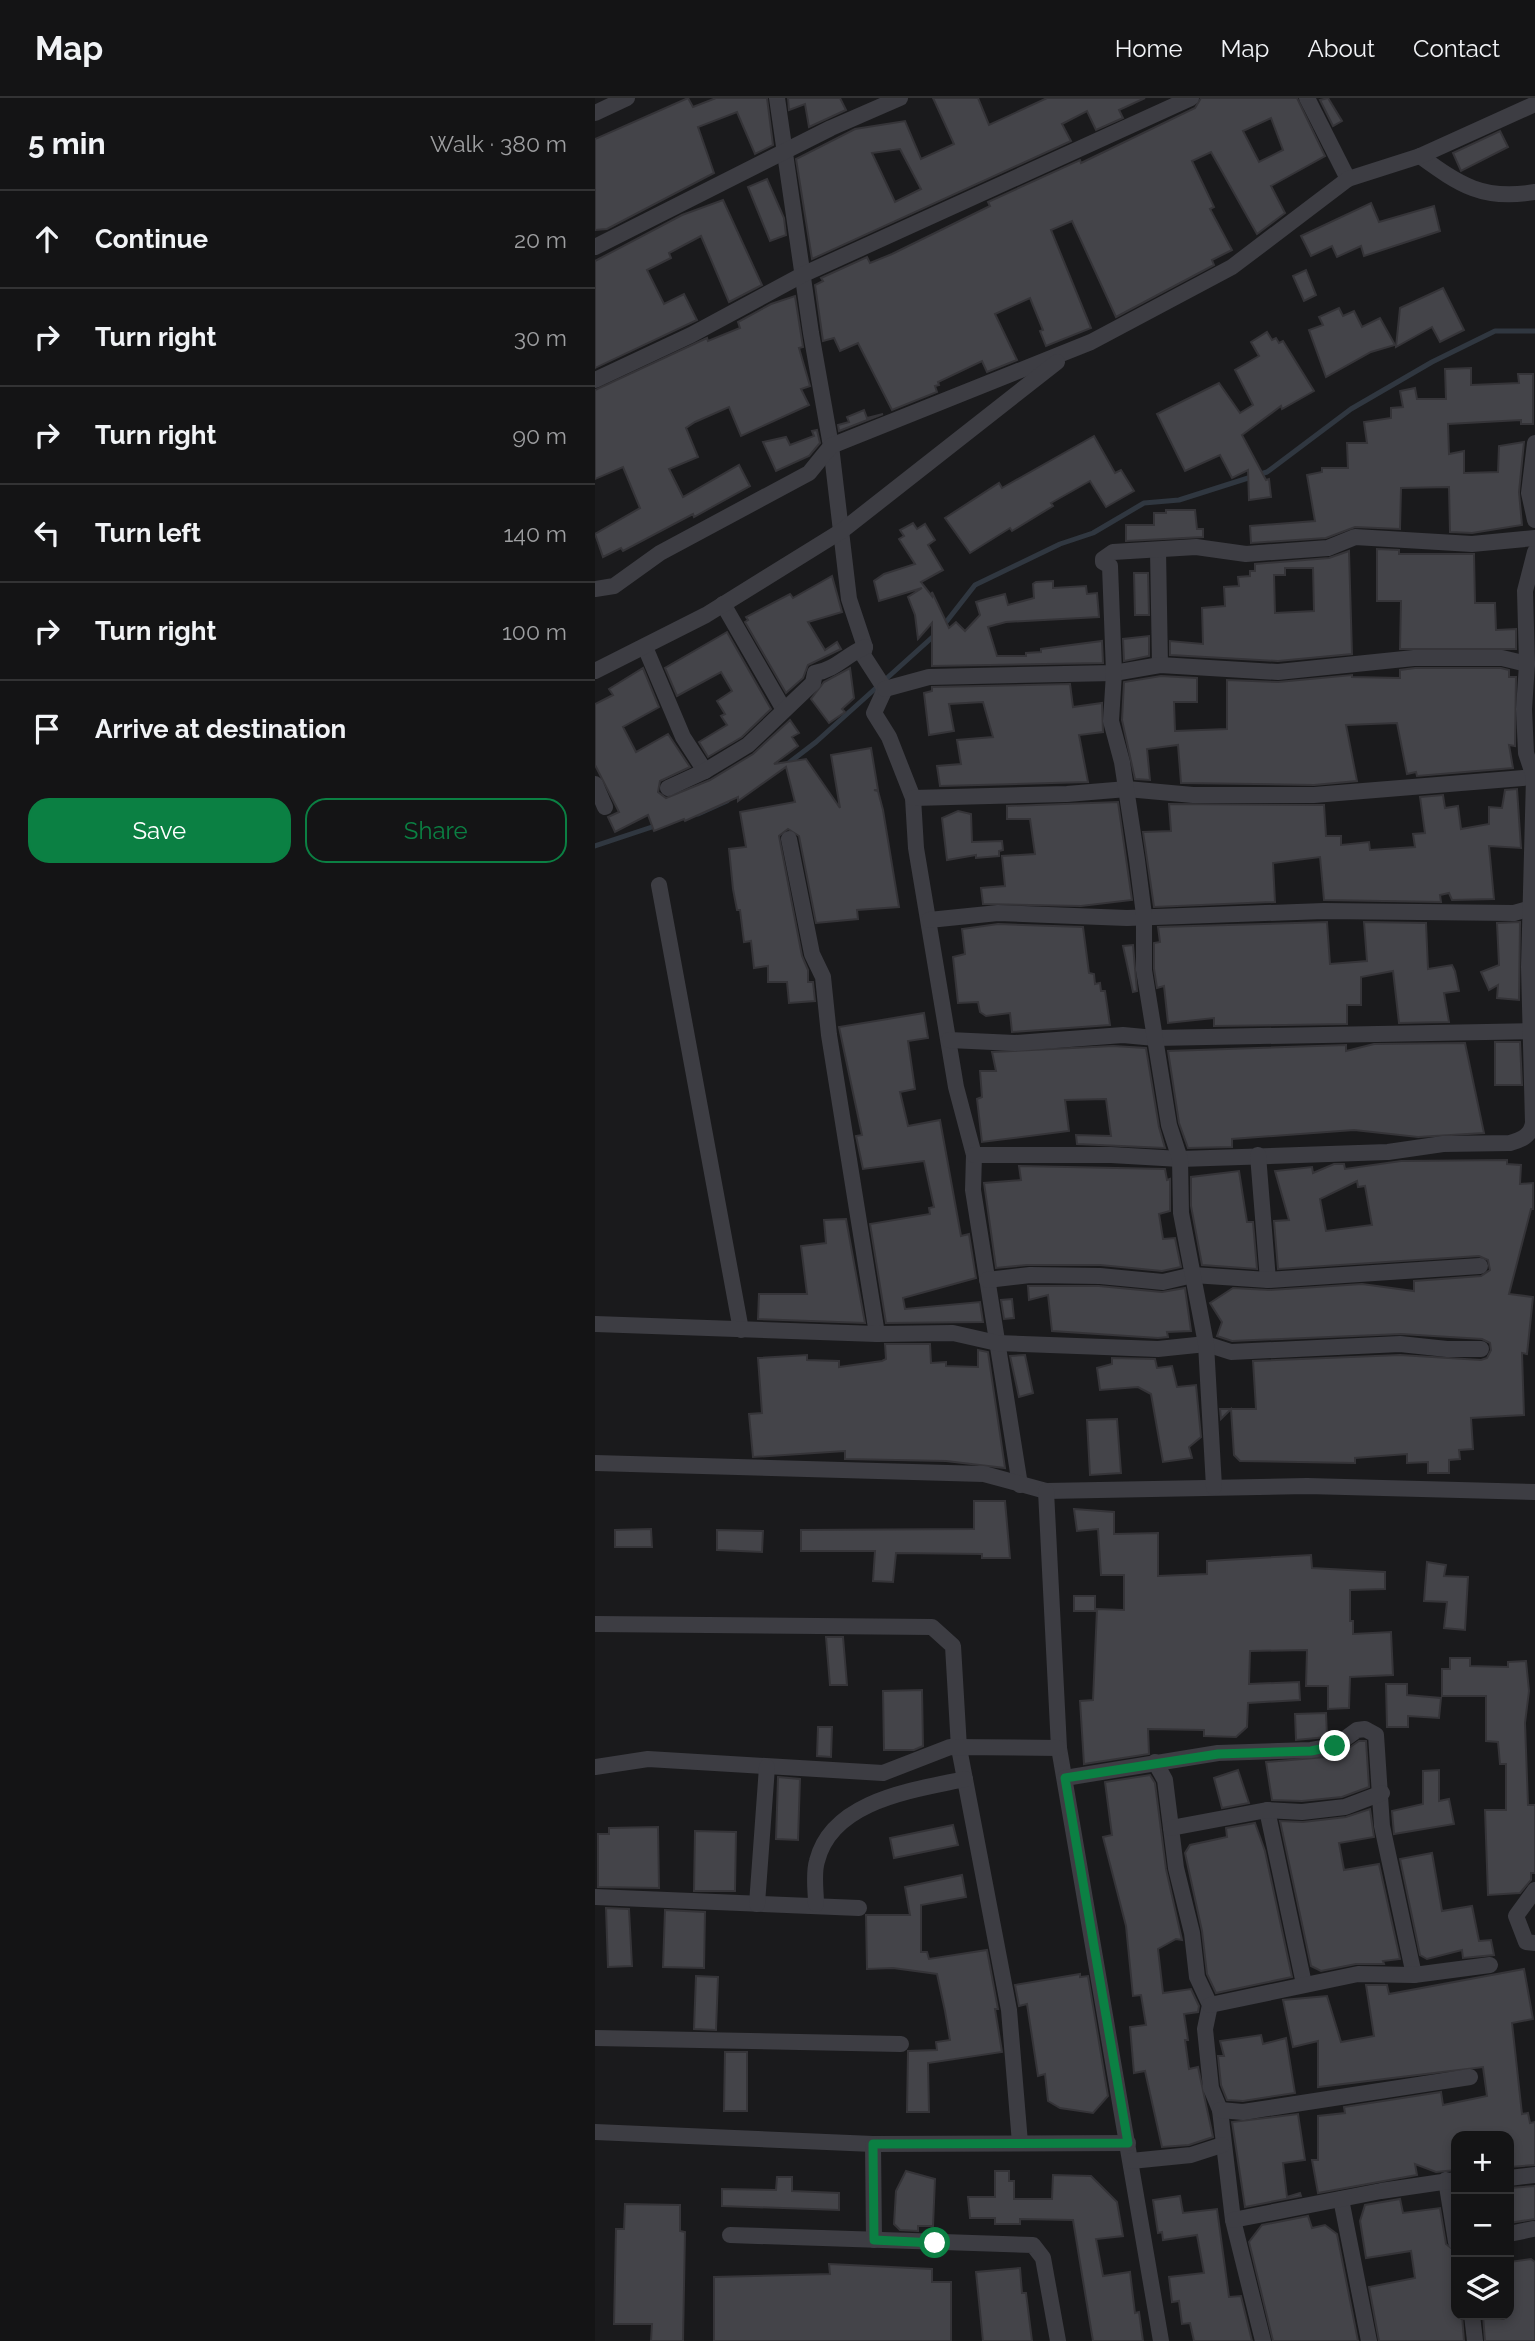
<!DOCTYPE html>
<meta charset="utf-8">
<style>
:root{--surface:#141415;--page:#212122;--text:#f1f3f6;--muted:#9d9ea0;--line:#333334;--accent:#0b8043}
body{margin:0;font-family:Raleway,sans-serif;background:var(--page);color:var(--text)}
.controls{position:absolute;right:21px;bottom:21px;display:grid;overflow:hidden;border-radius:14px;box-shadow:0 4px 10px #0003}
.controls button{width:63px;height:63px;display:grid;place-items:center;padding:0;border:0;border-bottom:2px solid var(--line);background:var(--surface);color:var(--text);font:35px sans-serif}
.stop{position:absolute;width:21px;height:21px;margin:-16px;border:5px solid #0b8043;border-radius:50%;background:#fff}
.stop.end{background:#0b8043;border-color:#fff;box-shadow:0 2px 7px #0008}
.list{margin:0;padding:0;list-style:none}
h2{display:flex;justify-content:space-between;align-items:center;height:91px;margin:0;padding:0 28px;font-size:30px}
h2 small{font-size:23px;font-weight:400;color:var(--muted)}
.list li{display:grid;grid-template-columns:46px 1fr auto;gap:21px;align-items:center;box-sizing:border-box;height:98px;padding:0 28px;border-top:2px solid var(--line)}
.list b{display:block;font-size:26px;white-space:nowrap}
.list em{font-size:23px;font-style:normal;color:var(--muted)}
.actions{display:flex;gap:14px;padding:21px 28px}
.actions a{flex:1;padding:16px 0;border:2px solid var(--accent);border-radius:21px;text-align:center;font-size:24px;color:var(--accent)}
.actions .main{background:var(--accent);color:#fff}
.icon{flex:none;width:38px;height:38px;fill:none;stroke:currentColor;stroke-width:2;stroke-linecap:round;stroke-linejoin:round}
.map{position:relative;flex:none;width:940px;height:2243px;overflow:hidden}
header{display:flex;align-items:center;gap:42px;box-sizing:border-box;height:98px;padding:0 35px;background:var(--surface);border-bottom:2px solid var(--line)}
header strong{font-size:33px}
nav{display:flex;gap:38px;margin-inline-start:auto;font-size:24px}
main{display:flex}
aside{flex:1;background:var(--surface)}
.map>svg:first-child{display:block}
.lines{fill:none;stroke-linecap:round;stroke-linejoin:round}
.stream{stroke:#303740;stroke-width:5}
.building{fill:#444449;stroke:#353438;stroke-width:2;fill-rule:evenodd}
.street{stroke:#3d3d43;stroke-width:16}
.route{stroke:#0b8043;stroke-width:9}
</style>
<header>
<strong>Map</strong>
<nav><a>Home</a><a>Map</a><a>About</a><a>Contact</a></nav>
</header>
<main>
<aside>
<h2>5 min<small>Walk · 380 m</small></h2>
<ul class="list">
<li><svg class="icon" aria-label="ahead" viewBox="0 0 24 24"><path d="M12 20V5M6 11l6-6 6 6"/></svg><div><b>Continue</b></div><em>20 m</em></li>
<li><svg class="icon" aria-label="right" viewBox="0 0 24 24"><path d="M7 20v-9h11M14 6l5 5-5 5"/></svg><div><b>Turn right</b></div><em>30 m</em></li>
<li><svg class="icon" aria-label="right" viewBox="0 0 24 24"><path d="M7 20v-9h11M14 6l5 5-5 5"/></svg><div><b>Turn right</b></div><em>90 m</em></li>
<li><svg class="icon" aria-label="left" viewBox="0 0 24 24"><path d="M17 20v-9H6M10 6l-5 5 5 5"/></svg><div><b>Turn left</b></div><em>140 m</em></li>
<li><svg class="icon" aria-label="right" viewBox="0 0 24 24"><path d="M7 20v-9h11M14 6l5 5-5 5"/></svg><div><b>Turn right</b></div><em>100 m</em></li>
<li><svg class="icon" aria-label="arrive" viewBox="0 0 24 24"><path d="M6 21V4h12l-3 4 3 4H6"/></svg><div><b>Arrive at destination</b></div></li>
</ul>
<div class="actions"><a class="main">Save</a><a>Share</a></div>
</aside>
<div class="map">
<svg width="940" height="2243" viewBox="0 0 940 2243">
<rect width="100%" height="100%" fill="#1a1a1c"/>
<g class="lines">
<g class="stream">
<polyline points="348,528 380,487 465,446 498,435 549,405 584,402 672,374 756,311 837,264 900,233 940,233"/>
<polyline points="191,667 221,644 342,535"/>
<polyline points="103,716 132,703"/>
<polyline points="0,748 63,727"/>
</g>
</g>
<g class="building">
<polygon points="93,0 98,9 121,0 172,0 178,47 160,56 142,14 103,29 119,75 12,131 0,132 0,41"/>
<polygon points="193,0 245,0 251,12 214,29 210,6 194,12"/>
<path d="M338 0H383L394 27 452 0H550L524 12 528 20 501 32 492 13 467 26 476 43 217 161 201 61 260 31 310 23 326 61 359 46ZM305 51 326 91 300 104 277 55Z"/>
<path d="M606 0H702L730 58 676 88 690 115 662 136 616 54 597 63 619 109 615 111 637 152 617 162 619 167 521 219 477 123 456 132 496 230 451 248 445 233 448 232 435 200 400 216 422 262 392 274 387 263 343 284 344 287 340 288 342 294 297 312 263 245 245 253 239 240 228 243 220 187 228 183 226 180 272 159 275 165 297 156 395 108 393 104 485 62 486 65 600 10ZM676 20 688 52 664 64 648 33Z"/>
<polygon points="733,0 747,23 738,28 725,2"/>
<polygon points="905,33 913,49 866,73 858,55"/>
<polygon points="172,81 189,120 191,137 175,143 153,89"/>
<polygon points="128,102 167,187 134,204 106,138 74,155 76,160 52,172 69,206 89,196 102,222 0,270 0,163 87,117"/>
<polygon points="776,105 784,124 839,108 845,133 769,158 766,148 742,159 737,148 716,158 706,138"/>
<polygon points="711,172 721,197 709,203 698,178"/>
<polygon points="848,190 869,232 845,244 837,229 801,249 805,210"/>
<polygon points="200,198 208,249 204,250 215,288 206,291 214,307 146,338 134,309 100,324 91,330 103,359 74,371 88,399 144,367 155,388 99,419 98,416 28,453 26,450 8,459 0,436 45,410 28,369 0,381 0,292 112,240 113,243 145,230 143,224 176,206"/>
<polygon points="744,210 748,218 759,213 767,229 785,220 800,247 776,254 731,279 714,232 728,227 724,219"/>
<polygon points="672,234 677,242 681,240 684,245 688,243 719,293 687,311 686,308 647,337 671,382 674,381 676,399 654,402 653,372 637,380 625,357 590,373 562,316 624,285 645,315 658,307 640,272 664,258 656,244"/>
<polygon points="876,270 876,287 924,285 923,276 938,276 938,326 926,326 926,322 853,326 854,356 869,353 869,375 903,374 904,348 929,344 924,394 927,427 877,435 855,434 854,389 806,390 805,431 760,429 731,440 656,445 655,428 720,423 712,377 727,374 727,370 753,370 752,345 772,345 769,324 796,320 796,310 808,309 805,293 820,290 822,301 851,301 850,271"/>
<polygon points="269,312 272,320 288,316 244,333 243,327 254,324 252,319"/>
<polygon points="222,332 225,345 214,358 181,373 168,344 191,339 195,347 219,338 217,333"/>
<polygon points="499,338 520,375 526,372 539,393 511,409 495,383 456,405 458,408 417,433 415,430 375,455 350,420 404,385 407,390"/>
<polygon points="571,412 600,412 602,431 608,431 608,439 531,443 531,427 559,427 559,415 571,415"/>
<polygon points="318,425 322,431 330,426 340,442 333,447 348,472 326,484 337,498 337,494 354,530 361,524 370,533 385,517 381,504 391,501 410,496 413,507 439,500 438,486 441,484 458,483 458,490 491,488 492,496 502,495 504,519 411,524 393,529 402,558 431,558 431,555 446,554 446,551 507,543 508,565 337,568 337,525 323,541 320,517 313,499 327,490 284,503 279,483 289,476 320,466 304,441 309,438 305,432"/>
<polygon points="782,451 804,452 804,456 879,456 880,505 900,505 901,532 921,531 921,551 805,551 806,503 782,503"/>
<path d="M754 453 757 556 683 563 575 557V543L608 546 607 510 630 508 629 489 644 488 643 479 655 478V473H660V466L734 460ZM690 470H718L719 513 680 515 679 477H690Z"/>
<polygon points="539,475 553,475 554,517 540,517"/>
<polygon points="237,478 247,514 213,524 230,552 242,544 246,551 213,567 208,580 191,595 150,524 153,522 151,519 195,496 198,500"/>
<polygon points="132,534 176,611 147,639 113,659 104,644 132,627 126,618 130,616 122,603 137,593 126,574 82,598 70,570"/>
<polygon points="554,538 554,558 529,563 528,541"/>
<polygon points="48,570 64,609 28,629 41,654 73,636 95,669 65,683 63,694 71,700 115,682 158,656 195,622 204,635 197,639 203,648 179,666 211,661 245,710 236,657 276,650 283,692 279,692 283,693 288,712 304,809 262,812 263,821 221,825 204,738 193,731 184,738 207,858 213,872 213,884 218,884 220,903 194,905 192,884 173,884 173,868 159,870 156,843 149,844 145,812 142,812 138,791 134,751 151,749 145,714 200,704 191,669 143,703 143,699 90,723 89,721 59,733 53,717 20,734 13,719 24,714 0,667 0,606 18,597 14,591"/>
<polygon points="255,570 259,600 247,611 250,614 234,625 216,601 229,584"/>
<polygon points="820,570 906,570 914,572 914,579 921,579 920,648 914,647 918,670 822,678 821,674 812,676 802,625 751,627 762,683 719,687 586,685 583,647 552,651 555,682 540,681 527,622 529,584 566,578 602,580 602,604 579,604 580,633 632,631 632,582 683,584 757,577 757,579 805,580 805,572"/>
<polygon points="475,586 478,609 507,605 508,634 484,637 493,684 345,688 342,668 366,666 362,642 398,639 388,604 354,606 359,633 334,637 329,595 337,593 337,589"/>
<polygon points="922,691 926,750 894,748 899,801 857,802 854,795 845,797 846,804 729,802 725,759 678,765 680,804 559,809 548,734 576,733 574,706 729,707 731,738 746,738 746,747 774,744 775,752 820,749 818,736 830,735 825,699 848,697 850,710 863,708 866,731 894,726 894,709 907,710 910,692"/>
<polygon points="523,704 537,802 486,808 388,806 386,790 410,788 407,758 440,756 435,721 412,721 412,708"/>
<polygon points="363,713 376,716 377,744 407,743 408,752 404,753 404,758 381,760 381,757 352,762 347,720"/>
<polygon points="732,824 735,866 772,863 769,824 831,825 833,871 857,867 860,873 864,893 849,895 854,924 804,925 798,873 766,879 766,907 752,907 752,926 619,928 619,920 573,925 569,888 562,890 559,871 559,845 565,844 563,829"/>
<polygon points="925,824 924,902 902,900 903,887 894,892 886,874 904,867 902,825"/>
<polygon points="403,826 488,829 494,875 499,876 500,886 505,885 506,893 510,893 515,927 417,934 415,915 391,918 385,914 383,904 363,905 358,859 370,856 367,831"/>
<polygon points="538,847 542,893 538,894 528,848"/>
<polygon points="329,915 333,940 313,943 320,991 305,994 313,1028 345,1022 366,1138 374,1136 381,1180 308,1200 310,1211 385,1204 388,1224 291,1225 275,1126 335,1116 334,1110 339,1109 329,1063 268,1071 261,1038 267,1037 244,929"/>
<polygon points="900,944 925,944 927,987 900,987"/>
<polygon points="870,945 889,1035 823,1039 759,1032 637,1041 637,1049 593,1050 584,1025 573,953 751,947 751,953 779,946"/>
<polygon points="518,948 551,950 564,1029 570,1050 482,1046 481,1037 516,1038 511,1001 470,1002 474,1033 387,1044 382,1001 387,999 385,973 401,973 397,954"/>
<path d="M912 1062V1066L926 1067 925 1086 938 1085V1111H936L914 1196 938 1199 932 1256 927 1255 929 1317 876 1320 878 1351 864 1352 865 1361 854 1362V1375H833V1364L812 1365V1356L760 1360V1365L645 1363 639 1357 636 1311 626 1321 625 1311H661L658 1263 805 1257 886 1262 892 1260 896 1252 895 1245 887 1241 806 1236 637 1243 622 1238 627 1224 615 1205 638 1190 674 1192 767 1186 819 1193V1183L886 1178 895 1172 893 1162 884 1158 683 1171 679 1123 694 1122 680 1073 717 1069 718 1075 739 1066H749L750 1071 806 1063ZM762 1083 763 1089 770 1088 777 1127 731 1133 725 1101Z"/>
<polygon points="424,1068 570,1071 572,1082 575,1081 575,1113 564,1116 568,1141 580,1140 586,1169 567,1173 505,1167 432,1167 401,1170 389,1085 426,1082"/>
<polygon points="644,1073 652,1124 658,1124 662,1171 607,1167 596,1108 596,1079"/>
<polygon points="251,1121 270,1225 163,1221 164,1196 212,1196 206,1148 231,1145 229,1122"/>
<polygon points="433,1188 504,1188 567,1194 590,1190 596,1233 572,1234 573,1239 563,1240 457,1233 453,1197 434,1202"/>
<polygon points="417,1201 419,1220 409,1221 406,1202"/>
<polygon points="290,1246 335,1246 336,1265 351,1264 351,1268 383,1269 383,1252 393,1254 410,1370 351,1363 250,1361 250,1353 158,1359 154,1316 167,1315 163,1260 212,1257 212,1262 244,1263 244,1269 287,1263 291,1261"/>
<polygon points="430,1257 438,1295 424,1299 415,1258"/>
<polygon points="517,1260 560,1261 562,1270 577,1268 582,1289 601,1287 606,1339 594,1349 597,1360 568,1364 556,1296 543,1289 505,1292 502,1270 517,1266"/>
<polygon points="522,1321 526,1375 495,1377 492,1322"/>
<polygon points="379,1403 410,1403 415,1460 387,1460 387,1456 301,1455 298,1484 278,1483 280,1453 206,1453 206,1432 379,1431"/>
<polygon points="479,1411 519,1414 519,1436 563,1435 563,1478 612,1476 612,1463 716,1457 717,1470 790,1474 790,1491 755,1492 755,1523 758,1523 758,1536 796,1534 798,1577 755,1579 754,1610 733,1611 733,1588 711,1588 712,1552 655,1553 654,1586 704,1584 705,1602 653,1605 652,1629 641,1639 609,1638 609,1632 553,1631 554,1656 489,1666 485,1603 498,1602 502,1511 529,1512 529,1477 506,1477 503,1431 482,1433"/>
<polygon points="56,1431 57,1449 20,1449 20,1432"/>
<polygon points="122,1432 168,1433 167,1454 122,1452"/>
<polygon points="832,1464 851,1467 849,1478 873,1479 870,1532 849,1530 852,1504 829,1503"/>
<rect x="479" y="1498" width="21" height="15"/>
<polygon points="231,1539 248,1539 252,1587 235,1587"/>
<polygon points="855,1560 875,1560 875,1568 913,1569 913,1564 931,1563 934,1593 930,1625 933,1707 940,1707 940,1775 936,1775 936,1782 925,1795 893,1797 890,1712 911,1712 911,1666 905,1666 903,1644 891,1643 891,1598 847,1598 847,1571 855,1571"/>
<polygon points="791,1586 812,1586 812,1597 846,1600 844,1620 813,1618 813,1629 792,1629"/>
<polygon points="327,1592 328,1648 319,1652 289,1652 288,1593"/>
<polygon points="731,1615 732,1639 701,1642 700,1616"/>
<polygon points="223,1629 237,1629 236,1659 222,1658"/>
<polygon points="764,1643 771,1643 774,1689 747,1699 707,1703 677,1702 671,1664 742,1658"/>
<polygon points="643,1672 654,1705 627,1710 619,1680"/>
<polygon points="844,1672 844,1703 854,1701 859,1726 799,1736 797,1713 828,1706 828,1673"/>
<polygon points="555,1677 560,1685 571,1771 587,1842 581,1841 563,1851 568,1895 596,1891 604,1908 603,1914 589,1916 593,1942 590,1942 594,1971 603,1969 618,2039 594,2047 567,2049 550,1973 539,1975 535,1929 551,1927 546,1897 538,1898 531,1828 508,1739 517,1737 510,1684"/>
<polygon points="183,1679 205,1681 203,1742 181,1741"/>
<polygon points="775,1711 779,1739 744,1745 749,1772 784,1766 805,1861 788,1863 789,1866 761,1866 726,1873 716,1868 685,1723 708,1724 751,1719"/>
<polygon points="660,1725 670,1753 697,1879 621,1895 612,1876 607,1833 590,1755 595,1747 632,1739 631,1730"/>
<polygon points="358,1727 363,1747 299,1760 295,1740"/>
<polygon points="63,1729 64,1790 3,1789 3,1736 14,1736 14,1730"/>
<polygon points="100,1733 141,1734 140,1793 99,1793"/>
<polygon points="837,1755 847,1813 877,1808 884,1843 896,1842 899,1857 868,1860 867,1852 832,1861 825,1857 805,1761"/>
<polygon points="367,1777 371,1799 326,1807 326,1854 332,1854 334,1861 392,1852 403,1911 400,1911 407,1954 333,1965 334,2014 312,2014 313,1953 342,1952 341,1944 355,1942 350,1913 342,1876 298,1870 272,1871 271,1817 315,1817 310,1789"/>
<polygon points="11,1810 34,1811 37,1868 13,1869"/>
<polygon points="70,1812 110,1814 109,1870 68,1869"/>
<polygon points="929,1871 938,1921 917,1925 927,2016 933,2015 935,2025 940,2024 940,2067 914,2069 914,2038 861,2038 861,2072 841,2074 820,2066 822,2077 723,2095 717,2062 723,2062 723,2018 750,2015 749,2009 846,1994 848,2007 892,1998 888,1969 723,1989 723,1943 698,1949 688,1902 732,1898 746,1944 779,1938 771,1887 792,1887 794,1896"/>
<polygon points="485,1876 485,1879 493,1878 513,1998 498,2015 465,2010 453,2003 450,1976 443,1978 432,1906 424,1908 420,1887"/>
<polygon points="101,1878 123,1879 121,1932 99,1931"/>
<polygon points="666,1937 668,1946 691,1940 700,1995 648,2003 632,2002 626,1987 623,1958 629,1958 625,1943"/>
<polygon points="130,1954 152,1954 152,2013 129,2013"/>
<polygon points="703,2016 710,2062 688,2065 692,2099 705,2095 706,2098 650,2109 637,2024"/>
<polygon points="311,2073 340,2081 338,2128 323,2128 323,2133 305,2132 299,2126 301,2093"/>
<polygon points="400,2073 414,2073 414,2083 419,2083 419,2101 457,2101 458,2077 496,2078 522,2104 528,2138 501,2141 508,2178 535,2174 540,2215 544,2214 548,2243 498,2243 478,2122 425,2121 425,2126 400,2126 400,2120 375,2120 373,2099 400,2099"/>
<polygon points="182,2079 197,2079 197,2093 244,2095 244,2112 127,2108 127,2091 181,2092"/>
<polygon points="940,2088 940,2121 914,2125 914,2090"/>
<polygon points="585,2098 588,2115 622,2111 634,2199 646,2198 657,2243 599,2243 595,2225 587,2226 584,2203 577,2204 574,2179 609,2175 602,2137 568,2142 567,2134 563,2135 558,2102"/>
<polygon points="805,2101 808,2115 845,2110 851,2146 861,2154 861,2217 867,2217 869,2243 784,2243 774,2189 820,2180 816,2153 771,2160 765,2123 770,2107"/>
<polygon points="30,2106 85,2107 85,2133 90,2134 88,2243 56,2243 57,2226 19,2226 21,2131 29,2131"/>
<polygon points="713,2118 717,2130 730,2127 742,2136 763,2243 678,2243 654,2144 667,2127"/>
<polygon points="936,2161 940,2164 940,2243 890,2243 888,2217 914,2217 914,2164"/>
<polygon points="234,2166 337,2171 337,2184 356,2184 356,2243 119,2243 119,2179 235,2176"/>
<polygon points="425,2170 427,2195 431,2195 437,2243 388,2243 381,2174"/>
</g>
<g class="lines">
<g class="street">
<polyline points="182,0 216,235 236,348 254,501 270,549 268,557 290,591 279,615 294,639 318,700 321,750 361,989 379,1057 378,1092 425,1387"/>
<polyline points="712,0 753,81"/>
<polyline points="0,15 32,0"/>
<path d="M825 58C865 87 888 103 940 94"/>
<polyline points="0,149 236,30 305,0"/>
<polyline points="0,282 96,237 207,177 596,0"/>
<polyline points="940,345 934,395 940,422"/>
<polyline points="563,452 565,567"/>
<polyline points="0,491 19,488 65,455 214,375 236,348 496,244 637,169 753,81 825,58 940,6"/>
<polyline points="128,506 189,612"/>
<polyline points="50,549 88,639 110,673"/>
<polyline points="0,573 111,517 248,432 462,264"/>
<polyline points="290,591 334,579 519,575 565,567 683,574 819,560 907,560 932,566"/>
<polyline points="0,686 10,709"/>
<path d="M73 690 110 673 153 647 218 585 220 575C240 572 251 557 270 549"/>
<polyline points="318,700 472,696 532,691 598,697 719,697 939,679"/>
<polyline points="194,741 217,856 228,879 234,937 282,1236"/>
<polyline points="64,787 146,1232"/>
<polyline points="334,822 403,815 532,820 729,813 919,815 936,810"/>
<polyline points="354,942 420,945 528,937 560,940 940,933"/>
<path d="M379 1057H516L585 1061 793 1054 848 1046 915 1045C926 1042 936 1038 938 1025L934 869 939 679 931 655 929 611 932 566 930 493 940 454"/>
<polyline points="663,1057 673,1182"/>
<polyline points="392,1182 435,1177 505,1178 568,1184 598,1177 673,1182 885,1168"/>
<polyline points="0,1226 282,1236 358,1235 402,1245 563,1251 611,1246 636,1254 805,1246 852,1251 886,1251"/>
<polyline points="0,1365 389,1376 451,1393 712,1388 940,1394"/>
<polyline points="619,1389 611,1246 586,1115 585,1061 574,1027 549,872 549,817 542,762 527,664 516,623 519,575 515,468 508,464 508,461 518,454 601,449 651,456 733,450 760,439 877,446 940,440"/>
<polyline points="451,1393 464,1650 566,2243"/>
<polyline points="0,1526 337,1529 358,1548 364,1650 414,1912 425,2045"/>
<polyline points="560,1664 570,1682 581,1770 597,1835 602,1879 615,1907 610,1931 616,1990 625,2012 638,2122 668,2243"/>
<polyline points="0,1669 53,1661 288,1675 355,1649 464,1650"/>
<polyline points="470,1680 623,1655 716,1652 740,1648 762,1632 770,1631 781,1637 787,1728 819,1877"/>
<polyline points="672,1712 709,1886"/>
<polyline points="576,1730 672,1712 707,1714 750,1709 787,1695"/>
<polyline points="940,1792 921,1818 931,1844 940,1845"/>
<polyline points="0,1799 264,1810"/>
<polyline points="162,1806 172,1669"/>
<path d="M221 1806C221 1793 218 1776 222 1763 237 1702 319 1692 370 1681"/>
<polyline points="615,1907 763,1876 819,1877 895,1867"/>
<polyline points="0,1940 306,1946"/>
<polyline points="625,2012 648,2014 875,1979"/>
<polyline points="0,2034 278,2046 533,2045"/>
<polyline points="278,2046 279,2142"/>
<polyline points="536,2063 596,2057 627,2047"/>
<polyline points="914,2080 940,2077"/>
<polyline points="851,2082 861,2144"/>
<polyline points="746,2101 774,2243"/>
<polyline points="638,2122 786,2093 861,2082"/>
<polyline points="914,2136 938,2131"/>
<polyline points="135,2137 438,2147 448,2160 463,2243"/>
<polyline points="877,2217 880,2243"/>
</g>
</g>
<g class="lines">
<polyline class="route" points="340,2145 279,2142 278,2046 533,2045 470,1680 623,1656 716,1653 740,1648"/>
</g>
</svg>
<div class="controls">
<button>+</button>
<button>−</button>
<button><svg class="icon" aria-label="layers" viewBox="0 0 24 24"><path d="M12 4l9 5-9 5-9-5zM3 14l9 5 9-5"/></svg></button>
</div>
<div class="stop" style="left:340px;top:2145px"></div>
<div class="stop end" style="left:740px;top:1648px"></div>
</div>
</main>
